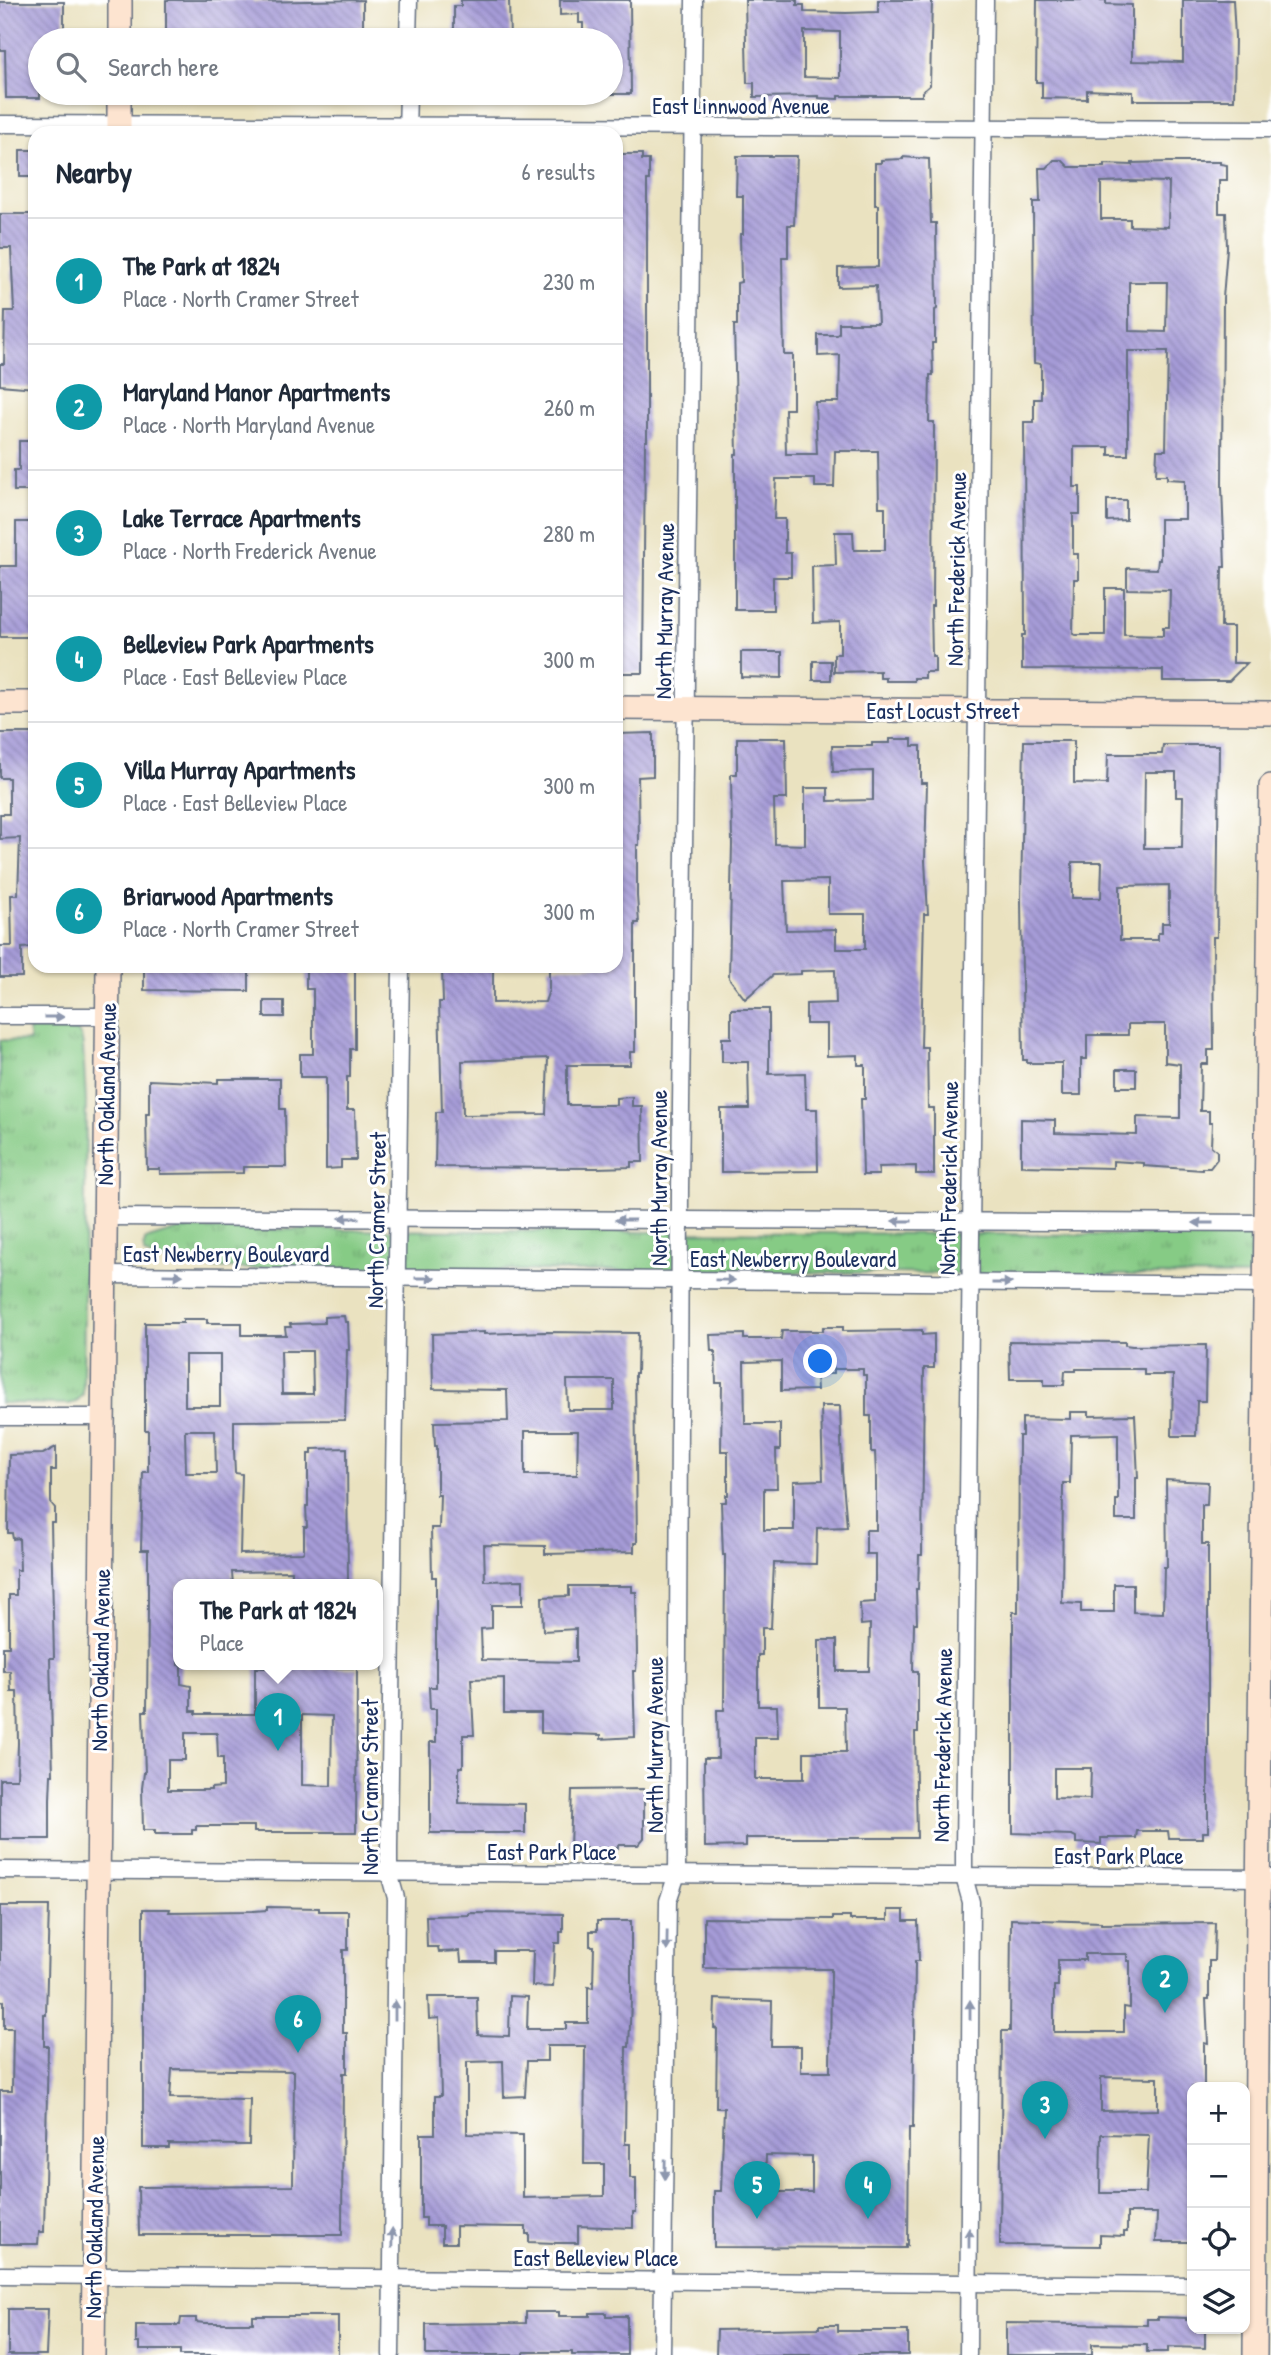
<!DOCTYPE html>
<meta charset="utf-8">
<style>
:root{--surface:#fff;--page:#f6f6f7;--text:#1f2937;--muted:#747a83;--line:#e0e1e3;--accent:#d1495b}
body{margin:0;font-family:"Patrick Hand",sans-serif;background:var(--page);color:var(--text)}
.controls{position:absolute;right:21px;bottom:21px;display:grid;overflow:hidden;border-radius:14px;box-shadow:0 2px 5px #0004}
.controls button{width:63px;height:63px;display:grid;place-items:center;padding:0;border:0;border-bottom:2px solid var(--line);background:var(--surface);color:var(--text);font:35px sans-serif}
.you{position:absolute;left:821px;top:1362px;width:24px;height:24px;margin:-18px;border:5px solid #fff;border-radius:50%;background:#1a73e8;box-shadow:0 0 0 10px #1a73e833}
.badge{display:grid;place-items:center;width:46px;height:46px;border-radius:50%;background:var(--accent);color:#fff;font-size:23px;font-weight:700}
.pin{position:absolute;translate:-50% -58px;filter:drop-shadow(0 2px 4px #0008)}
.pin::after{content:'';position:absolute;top:37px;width:24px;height:21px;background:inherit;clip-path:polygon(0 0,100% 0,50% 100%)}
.popup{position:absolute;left:173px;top:1579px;width:210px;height:91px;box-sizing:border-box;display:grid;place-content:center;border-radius:14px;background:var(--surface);filter:drop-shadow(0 2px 5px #0005);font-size:23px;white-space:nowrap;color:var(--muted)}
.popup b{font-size:26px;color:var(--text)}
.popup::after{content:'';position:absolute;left:50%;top:100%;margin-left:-14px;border:14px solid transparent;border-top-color:var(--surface)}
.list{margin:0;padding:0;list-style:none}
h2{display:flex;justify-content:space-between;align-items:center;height:91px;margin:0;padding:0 28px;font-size:30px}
h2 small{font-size:23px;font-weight:400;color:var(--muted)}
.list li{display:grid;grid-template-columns:46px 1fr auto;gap:21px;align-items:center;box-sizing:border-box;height:126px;padding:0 28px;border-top:2px solid var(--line)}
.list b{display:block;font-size:26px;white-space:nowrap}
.list p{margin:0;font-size:23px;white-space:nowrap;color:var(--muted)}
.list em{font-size:23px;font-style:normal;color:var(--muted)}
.icon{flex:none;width:38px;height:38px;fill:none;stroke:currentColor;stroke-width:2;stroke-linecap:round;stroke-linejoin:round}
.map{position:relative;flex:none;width:1271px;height:2355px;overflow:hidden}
.search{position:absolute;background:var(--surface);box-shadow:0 2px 5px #0004;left:28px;top:28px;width:595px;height:77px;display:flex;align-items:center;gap:18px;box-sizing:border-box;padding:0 24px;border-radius:38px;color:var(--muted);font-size:26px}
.panel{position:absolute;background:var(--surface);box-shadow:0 2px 5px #0004;left:28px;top:126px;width:595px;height:847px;border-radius:21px}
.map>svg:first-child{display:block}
.park{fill:url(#park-tufts);stroke:#507d72;stroke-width:2}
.building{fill:url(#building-back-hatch);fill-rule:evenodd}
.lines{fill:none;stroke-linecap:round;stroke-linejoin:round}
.street-casing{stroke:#636e80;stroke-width:19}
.secondary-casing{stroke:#636e80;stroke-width:26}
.street{stroke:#fff;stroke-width:16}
.secondary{stroke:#fde4d0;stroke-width:23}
.oneway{fill:#8d97ae}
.labels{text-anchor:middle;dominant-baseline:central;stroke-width:6;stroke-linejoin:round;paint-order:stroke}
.street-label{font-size:23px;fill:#1b2f5e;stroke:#fff}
</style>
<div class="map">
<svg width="1271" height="2355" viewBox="0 0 1271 2355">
<defs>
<pattern id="park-tufts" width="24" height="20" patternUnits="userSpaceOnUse" patternTransform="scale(1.75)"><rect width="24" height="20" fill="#86cb85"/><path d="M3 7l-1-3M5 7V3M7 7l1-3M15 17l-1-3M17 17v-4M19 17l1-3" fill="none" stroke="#6da570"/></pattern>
<pattern id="building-back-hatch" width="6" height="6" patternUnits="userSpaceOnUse" patternTransform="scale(1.75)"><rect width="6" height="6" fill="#a69bd7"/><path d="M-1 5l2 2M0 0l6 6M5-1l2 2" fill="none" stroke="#867fb2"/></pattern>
</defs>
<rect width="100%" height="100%" fill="#fff"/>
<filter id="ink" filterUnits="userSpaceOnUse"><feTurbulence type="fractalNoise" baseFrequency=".0143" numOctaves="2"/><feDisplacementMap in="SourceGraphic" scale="14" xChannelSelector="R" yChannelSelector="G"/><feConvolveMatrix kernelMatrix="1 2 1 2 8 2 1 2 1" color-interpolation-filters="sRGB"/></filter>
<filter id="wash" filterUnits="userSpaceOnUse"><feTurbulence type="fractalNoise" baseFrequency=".00686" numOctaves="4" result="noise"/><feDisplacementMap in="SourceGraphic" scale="28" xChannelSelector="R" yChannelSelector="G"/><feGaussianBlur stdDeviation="1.57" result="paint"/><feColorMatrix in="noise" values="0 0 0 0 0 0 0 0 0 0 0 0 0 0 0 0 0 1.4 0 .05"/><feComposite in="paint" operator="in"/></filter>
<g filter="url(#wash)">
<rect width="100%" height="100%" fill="#eae2c0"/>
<g class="park">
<polygon points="28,1029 77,1031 81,1036 83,1046 86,1101 83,1394 76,1402 69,1404 0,1403 0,1040 30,1041"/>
<polygon points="181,1229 1271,1236 1271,1276 202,1268 152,1258 144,1253 145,1240"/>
</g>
<g id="blocks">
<g class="building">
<polygon points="166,0 254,0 254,2 363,0 363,27 357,27 357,40 166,40"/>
<polygon points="461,0 509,0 510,40 454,40 454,6 461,6"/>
<polygon points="560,0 630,0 631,94 611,94 611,40 583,40 583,23 579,23 579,14 560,15"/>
<path d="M745 0H797V5H804V12L846 13 878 12V0H932L930 85 922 92V96H838V99L819 98V96L754 97V83H747ZM804 31 840 32V78L804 77Z"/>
<polygon points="1037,0 1106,0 1106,4 1132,5 1132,61 1183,62 1183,0 1233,0 1235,37 1234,100 1133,100 1133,92 1087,90 1087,99 1042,98 1042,82 1036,82"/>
<polygon points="0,2 64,2 64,40 40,40 40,98 6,98 5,50 0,50"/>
<rect x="20" y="150" width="15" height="27"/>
<polygon points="616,154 642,154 642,160 649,160 649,180 647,180 647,441 645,441 643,673 616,673"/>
<polygon points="737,156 797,156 794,225 788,225 788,257 782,257 784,355 793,355 793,409 785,409 786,454 817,454 815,402 839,402 840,355 818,356 818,335 837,335 839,333 839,323 878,323 876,286 838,287 838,268 878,267 878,205 875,205 875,163 881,163 881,160 903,159 903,157 929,159 931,223 936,223 937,309 935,310 935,343 932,343 933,375 930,375 929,422 934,422 933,606 931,606 932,656 935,656 935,672 925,672 925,678 914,678 914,681 886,681 886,678 880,678 880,671 834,672 834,654 840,654 840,622 813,623 812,566 836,565 835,532 853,532 854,550 885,550 885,507 879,507 878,451 835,451 834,487 815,487 815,479 776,479 774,519 785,519 785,553 791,553 791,577 773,577 773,610 735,610 735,454 737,454 734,325 737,325 737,283 741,282 740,234 743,234 743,196 736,196"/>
<path d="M1054 160H1062L1069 167H1105V164L1132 165V163L1169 162H1220V164L1227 165V180H1219V213H1226L1227 248 1223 298 1222 487 1225 567H1222L1221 627H1233V663H1247L1229 681H1163V670L1022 669V635H1025L1024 422H1034V399H1041V364L1034 363 1033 202H1040L1039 168H1047ZM1129 181 1169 182 1168 227 1130 226V219H1101V182ZM1129 282H1167L1166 332 1129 331ZM1128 351H1168L1166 450H1157L1156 475H1167V479L1185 480V519H1160V560H1158L1157 569 1127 568V589L1170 590 1169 627H1163V636L1124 635V588H1105V635H1075L1073 634 1074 579H1078V554H1073V514H1080V487H1074V447H1109V455H1128Z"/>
<polygon points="0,214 35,214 35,388 0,385 0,364 4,364 5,311 14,311 11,248 0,248"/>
<polygon points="19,441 35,441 35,491 14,491 14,470 19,470"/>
<polygon points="1107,500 1126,500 1126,520 1107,521"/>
<polygon points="16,522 35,522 35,637 0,637 0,566 16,566"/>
<polygon points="741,652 782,652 782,678 741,677"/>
<rect x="813" y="661" width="18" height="19"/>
<polygon points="0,733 35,733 35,947 22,948 22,977 0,977 0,946 12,946 11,895 18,895 20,838 0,839 0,814 9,814 9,778 0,778"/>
<path d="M653 733V776L638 777 639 845H637V896L639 923H635V1052H630V1065H567V1105H616V1098L632 1097V1106H642L643 1162H631V1167L596 1168 435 1167 436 1112H442L439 1002H443L442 969 493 968V1003L545 1002 549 990V967L616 966V734ZM548 1058 546 1114 463 1115 462 1061Z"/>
<path d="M737 738H786L787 799H774L775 844 805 845V788H828V801L873 800V771L833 772 832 746H872V743H890V739H912V746H921V783H927L925 861 928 914H924L921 1047H927L928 1108H934V1174H916V1166L878 1167 879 1175H863L861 1099H865V1065H858V1055L827 1056V1024H806V1004L836 1003 835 970 801 971V974L773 975 745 999 729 978 732 844 731 774H737ZM828 880V914H865V949H836V929L786 930 784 881Z"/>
<path d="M1024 741H1074V783L1107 784 1108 754H1162L1163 745H1219L1217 937H1213L1214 1050H1208V1064H1201L1200 1111H1209V1123H1212L1211 1146 1217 1151V1159L1210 1168H1202V1170L1144 1166V1163L1113 1161V1168L1021 1166V1119L1055 1120V1133L1137 1135V1117L1180 1118V1064L1165 1062V1024H1128V1035H1087V1059H1081V1095H1062V1063H1027V1060H1023L1021 898ZM1145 772H1176V797H1183L1182 848H1144ZM1072 862H1102L1101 898H1072ZM1169 885V923H1162V933H1158V940H1120V886Z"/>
<polygon points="144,966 249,966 249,991 144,990"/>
<polygon points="306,966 355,966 355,1049 350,1049 350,1077 347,1077 347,1110 355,1110 356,1160 341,1160 341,1168 326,1169 326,1077 300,1077 300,1054 313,1054 313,989 306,989"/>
<rect x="264" y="1001" width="20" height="16"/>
<polygon points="731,1009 769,1009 769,1074 805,1073 806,1109 817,1109 818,1171 721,1172 721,1109 749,1109 748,1062 722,1062 722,1038 731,1038"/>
<rect x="1117" y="1069" width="19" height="18"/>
<polygon points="218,1079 280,1079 280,1109 285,1109 286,1167 243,1167 243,1173 160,1174 160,1169 147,1169 146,1114 149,1114 149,1080 218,1083"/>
<path d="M344 1316 345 1322H348L349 1350H347L345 1420 234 1421V1450L235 1473 242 1474 240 1554 302 1553 304 1552V1527H307L306 1506H308V1454H312V1449L347 1448 348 1585H292V1571L232 1572 233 1585H178V1665H181V1684L191 1686V1711H196V1714H255V1668H357L356 1832H254V1826H196V1830H192V1834H155V1830H143L142 1788 144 1773H145L143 1711H147L148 1606V1550H141L143 1472H148V1430H145V1323H183V1319H207V1323H242V1335H286L285 1327H291L290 1324 324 1323V1317ZM281 1351H312L313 1394H282ZM185 1355H220V1406H185ZM185 1430H215L216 1473H186ZM302 1715 332 1716 331 1786 302 1785ZM185 1733H217L218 1758H223V1787L211 1788V1790H168V1760H185Z"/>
<path d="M823 1327H843V1331L922 1330V1335L934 1334V1368H924L922 1555H919L918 1589H916L917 1623H914L913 1671H918V1732H915L917 1838H746V1846L705 1847 704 1758H718L717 1710H724L725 1555H723L721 1502H726V1495H728V1451H721L722 1383H716L715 1351H711L710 1335 744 1334V1339H781L782 1331H823ZM781 1361V1391L817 1390 816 1374H833V1369H863V1375H866V1416H871V1452H875L876 1474V1530H866V1554H875V1602L860 1603 861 1625 870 1624 869 1671H837V1640H819V1707H845L846 1752H804V1779H755V1738H778L777 1706H758V1655H762V1628H771L774 1563 816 1564 817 1528 847 1527 842 1471 840 1406H821L823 1480 794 1481V1530H764V1488H777L776 1450H780V1424H745L744 1362Z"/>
<path d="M484 1332V1334L544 1332 638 1333 637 1373H635L637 1543H634V1552L545 1554V1546L484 1545 485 1581 523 1580V1605H492V1628L481 1629 482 1660 576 1662V1629L543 1631 542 1597 569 1596V1586H632V1592H636L637 1657 636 1671H633L635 1737 601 1739V1735L541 1733V1713H504V1678L471 1679 474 1735H463V1767H459V1803L525 1804V1833H430V1742H436V1709H430L429 1687H436V1577H432L431 1528H439L440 1495H437V1446H435L434 1422 508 1421 507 1390 433 1389 432 1334ZM567 1380H614V1410H568ZM525 1431H578L577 1475H525Z"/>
<polygon points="1009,1341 1125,1342 1125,1345 1132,1346 1206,1345 1205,1401 1197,1401 1196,1436 1172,1436 1173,1375 1144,1375 1144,1369 1076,1369 1076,1371 1065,1371 1064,1385 1044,1385 1044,1379 1010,1379"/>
<path d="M1070 1412H1089V1416L1135 1415 1138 1478H1136V1520H1116V1500H1118V1434L1071 1435 1070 1483H1063L1062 1603 1081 1604V1612H1114V1584H1133V1612L1163 1613 1164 1567H1167L1166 1480 1208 1482 1207 1505H1202V1544H1208V1832H1203V1838H1169L1168 1831H1137L1136 1838H1101V1844L1076 1843V1837L1072 1835 1013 1833V1612H1018L1019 1436H1022V1418L1070 1419ZM1054 1768H1091L1090 1799 1054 1798Z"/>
<polygon points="56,1447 56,1470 51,1470 51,1503 55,1508 55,1523 51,1523 54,1658 50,1658 53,1775 51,1775 50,1799 50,1839 0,1839 0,1779 17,1779 18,1743 17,1691 11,1691 10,1671 3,1671 3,1647 9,1647 9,1595 16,1595 16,1570 20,1570 19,1538 13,1539 12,1533 8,1533 9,1455 43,1454"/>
<polygon points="644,1789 644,1838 638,1845 618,1845 618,1848 570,1848 572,1790"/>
<polygon points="0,1906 49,1906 46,2015 44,2015 44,2046 48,2046 44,2232 39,2232 38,2244 0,2244 0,2091 12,2091 13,2028 4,2028 4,2001 0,2002"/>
<polygon points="267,1907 319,1908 319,1911 348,1911 348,1950 343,1950 343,2033 347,2033 347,2073 343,2073 342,2235 139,2235 138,2187 293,2186 294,2071 172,2069 170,2098 250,2099 249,2145 169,2144 169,2148 143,2148 143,1909 170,1909 169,1912 253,1911 267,1910"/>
<path d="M888 1910H904V1921H918L919 1961H915L913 2128H909L908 2245 906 2244V2248L714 2247V2191H721L724 2108H716L717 2029 714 2028 715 1999 772 2001 771 2046H801V2072H830L831 1969 704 1968V1918L833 1919V1917H850V1920H888ZM766 2155 812 2156V2192H765Z"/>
<polygon points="469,1913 563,1914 563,1932 560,1932 560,1943 555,1943 553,1987 532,1986 533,1951 494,1951 494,1962 461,1962 460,1951 439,1952 438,1947 427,1947 426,1916 469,1915"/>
<path d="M1011 1919 1101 1922V1924L1215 1923 1214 1961H1209V1999H1206L1208 2044 1204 2043V2087H1192V2242H1156L1157 2213H1127V2232H1124V2236L1100 2235V2246L1000 2245 1002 2031H1010ZM1085 1954H1127V1961H1130V2008L1124 2007V2032H1054V1986H1058V1960H1085ZM1101 2077 1158 2078V2110L1101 2111ZM1101 2134 1149 2135 1146 2193H1100Z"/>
<path d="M597 1921H631V2001L629 2047H626L625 2144H630V2178H636V2212H633V2228L578 2226V2243H556L529 2242V2234H526V2227L456 2226V2243H442V2226H426V2218H421V2134H435V2096H441L439 2018 429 2019 428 1997H477L478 2035 509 2036 510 1996 528 1997 527 2029H566V2023H588V1987L593 1988 594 1946H590V1931H597ZM547 2046H585L584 2164H604V2196L523 2198V2135L467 2134V2062L503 2061 504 2097 525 2096 527 2061H547Z"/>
<polygon points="8,2309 48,2309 46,2355 8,2355"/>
<polygon points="526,2312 559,2312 559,2316 590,2316 590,2313 606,2313 606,2316 627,2316 627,2355 572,2355 572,2352 524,2352 524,2355 426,2355 426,2324 526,2323"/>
<polygon points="253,2316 338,2316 338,2355 180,2355 180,2350 139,2350 139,2343 136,2343 136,2325 180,2325 181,2318 196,2318 196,2322 205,2323 253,2323"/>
<polygon points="1158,2317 1186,2318 1186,2320 1192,2320 1192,2329 1205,2329 1205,2348 1168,2347 1168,2352 1147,2352 1147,2345 1092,2344 1092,2355 1006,2355 1006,2323 1147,2325 1147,2319 1158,2319"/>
<polygon points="819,2325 838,2325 838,2331 908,2331 908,2355 716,2355 717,2330 819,2328"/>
</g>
</g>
</g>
<g filter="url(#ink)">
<use href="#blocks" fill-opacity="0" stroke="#636e80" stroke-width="2"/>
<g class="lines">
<g class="street-casing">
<g id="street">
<polyline points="408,40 409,0"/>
<polyline points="0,124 1271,129"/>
<polyline points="407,133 408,93"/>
<polyline points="0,1016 107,1016"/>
<polyline points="105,1217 1271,1223"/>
<polyline points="104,1275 1271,1285"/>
<polyline points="0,1417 103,1417"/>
<polyline points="0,1870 1271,1878"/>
<polyline points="0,2275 1192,2285"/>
<polyline points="391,2355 396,1898 389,1873 389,1847 401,966"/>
<polyline points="662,2355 668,1901 677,1874 680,1190 694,0"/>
<polyline points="968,2355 971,1902 964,1877 964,1851 985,0"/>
</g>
</g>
<g class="secondary-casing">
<g id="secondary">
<polyline points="120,40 120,0"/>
<polyline points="119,133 119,93"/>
<polyline points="0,703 35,703"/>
<polyline points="616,708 1271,713"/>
<polyline points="93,2355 108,966"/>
<polyline points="1255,2355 1258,1904 1271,786"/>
</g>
</g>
<use href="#street" class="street"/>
<use href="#secondary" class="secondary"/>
</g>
<defs><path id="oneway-solid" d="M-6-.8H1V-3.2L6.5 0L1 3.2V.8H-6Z" transform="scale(1.75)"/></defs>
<g class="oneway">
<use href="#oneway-solid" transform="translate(54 1017)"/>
<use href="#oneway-solid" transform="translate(349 1218) rotate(-180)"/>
<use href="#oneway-solid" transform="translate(625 1220) rotate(-180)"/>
<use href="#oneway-solid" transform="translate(902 1221) rotate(-180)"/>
<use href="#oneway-solid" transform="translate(1203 1223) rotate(-180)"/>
<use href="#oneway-solid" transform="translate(173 1275) rotate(1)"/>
<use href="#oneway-solid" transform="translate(425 1278)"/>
<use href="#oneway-solid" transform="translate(725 1280) rotate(1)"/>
<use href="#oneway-solid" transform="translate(1002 1283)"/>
<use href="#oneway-solid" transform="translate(667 1941) rotate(91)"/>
<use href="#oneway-solid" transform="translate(395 2010) rotate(-90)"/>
<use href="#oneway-solid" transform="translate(970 2010) rotate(-90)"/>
<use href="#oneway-solid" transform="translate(665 2169) rotate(91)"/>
<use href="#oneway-solid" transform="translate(392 2238) rotate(-89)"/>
<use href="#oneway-solid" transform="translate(969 2238) rotate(-90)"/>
</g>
</g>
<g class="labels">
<g class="street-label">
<text x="741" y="105">East Linnwood Avenue</text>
<text transform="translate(956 569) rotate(-89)">North Frederick Avenue</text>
<text transform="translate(664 611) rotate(-89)">North Murray Avenue</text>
<text x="943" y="710">East Locust Street</text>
<text transform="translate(106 1094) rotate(-89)">North Oakland Avenue</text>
<text transform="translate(658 1178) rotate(-90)">North Murray Avenue</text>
<text transform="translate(948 1178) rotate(-89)">North Frederick Avenue</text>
<text transform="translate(376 1220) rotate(-89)">North Cramer Street</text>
<text x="226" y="1253">East Newberry Boulevard</text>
<text x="793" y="1258">East Newberry Boulevard</text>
<text transform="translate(100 1660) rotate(-89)">North Oakland Avenue</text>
<text transform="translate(654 1745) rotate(-90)">North Murray Avenue</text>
<text transform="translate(942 1745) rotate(-89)">North Frederick Avenue</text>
<text transform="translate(369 1787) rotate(-90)">North Cramer Street</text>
<text x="552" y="1851">East Park Place</text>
<text x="1119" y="1855">East Park Place</text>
<text transform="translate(94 2227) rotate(-89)">North Oakland Avenue</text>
<text x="596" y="2257">East Belleview Place</text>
</g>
</g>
</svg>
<div class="controls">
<button>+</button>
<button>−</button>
<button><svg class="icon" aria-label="locate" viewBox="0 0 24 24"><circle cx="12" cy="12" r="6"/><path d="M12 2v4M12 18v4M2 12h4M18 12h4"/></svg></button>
<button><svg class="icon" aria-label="layers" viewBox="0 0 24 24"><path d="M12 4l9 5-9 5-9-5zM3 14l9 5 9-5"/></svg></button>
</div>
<div class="you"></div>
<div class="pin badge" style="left:278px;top:1751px;background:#0f9aa8">1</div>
<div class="popup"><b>The Park at 1824</b>Place</div>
<div class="pin badge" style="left:1165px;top:2013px;background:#0f9aa8">2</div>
<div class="pin badge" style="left:1045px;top:2139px;background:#0f9aa8">3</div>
<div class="pin badge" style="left:868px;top:2219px;background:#0f9aa8">4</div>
<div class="pin badge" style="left:757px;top:2219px;background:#0f9aa8">5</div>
<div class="pin badge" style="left:298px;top:2053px;background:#0f9aa8">6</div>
<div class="search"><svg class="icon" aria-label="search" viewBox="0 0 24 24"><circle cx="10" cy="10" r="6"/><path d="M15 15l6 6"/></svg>Search here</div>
<section class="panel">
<h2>Nearby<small>6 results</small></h2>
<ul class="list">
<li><span class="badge" style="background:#0f9aa8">1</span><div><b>The Park at 1824</b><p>Place · North Cramer Street</p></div><em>230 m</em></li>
<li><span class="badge" style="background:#0f9aa8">2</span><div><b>Maryland Manor Apartments</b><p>Place · North Maryland Avenue</p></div><em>260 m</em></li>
<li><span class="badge" style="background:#0f9aa8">3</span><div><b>Lake Terrace Apartments</b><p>Place · North Frederick Avenue</p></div><em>280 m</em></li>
<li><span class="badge" style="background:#0f9aa8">4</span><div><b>Belleview Park Apartments</b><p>Place · East Belleview Place</p></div><em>300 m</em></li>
<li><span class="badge" style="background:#0f9aa8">5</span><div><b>Villa Murray Apartments</b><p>Place · East Belleview Place</p></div><em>300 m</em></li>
<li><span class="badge" style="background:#0f9aa8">6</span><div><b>Briarwood Apartments</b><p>Place · North Cramer Street</p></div><em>300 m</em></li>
</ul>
</section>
</div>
